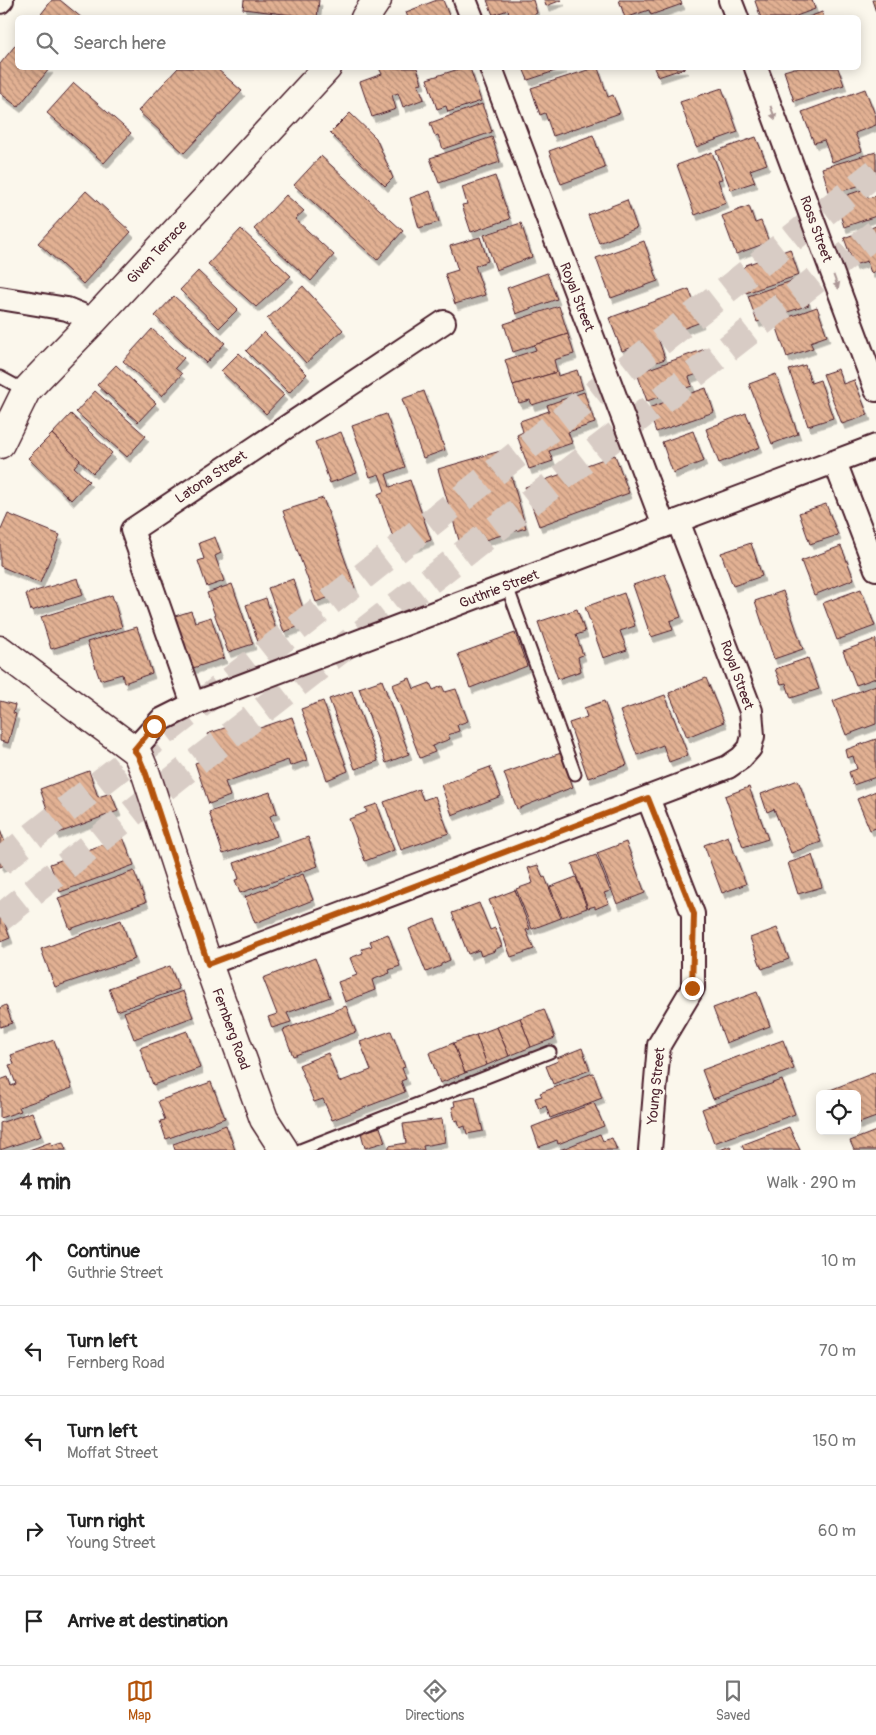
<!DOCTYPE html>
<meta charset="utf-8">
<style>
:root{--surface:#fff;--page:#f2f2f2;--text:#222;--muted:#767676;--line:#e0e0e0;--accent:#b45309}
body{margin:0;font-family:Pangolin,sans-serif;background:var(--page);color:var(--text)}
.controls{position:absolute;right:15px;bottom:15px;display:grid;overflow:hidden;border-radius:8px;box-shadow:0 2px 12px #0003}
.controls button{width:45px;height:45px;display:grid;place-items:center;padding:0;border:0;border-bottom:1px solid var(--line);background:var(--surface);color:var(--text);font:25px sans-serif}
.stop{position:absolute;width:15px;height:15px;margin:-11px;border:4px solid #b45309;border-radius:50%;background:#fff}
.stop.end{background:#b45309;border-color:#fff;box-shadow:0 1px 5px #0008}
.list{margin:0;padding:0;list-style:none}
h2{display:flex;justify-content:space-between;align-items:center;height:65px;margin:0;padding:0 20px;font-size:21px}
h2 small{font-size:16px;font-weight:400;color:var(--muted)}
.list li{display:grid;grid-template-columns:32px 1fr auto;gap:15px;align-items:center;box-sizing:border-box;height:90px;padding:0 20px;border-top:1px solid var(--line)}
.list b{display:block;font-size:19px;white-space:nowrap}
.list p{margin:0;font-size:16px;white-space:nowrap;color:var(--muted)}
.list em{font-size:16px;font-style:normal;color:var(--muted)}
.icon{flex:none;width:28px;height:28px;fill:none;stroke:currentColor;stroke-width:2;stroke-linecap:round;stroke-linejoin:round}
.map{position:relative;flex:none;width:876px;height:1150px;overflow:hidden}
.search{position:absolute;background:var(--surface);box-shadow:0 2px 12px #0003;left:15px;right:15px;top:15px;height:55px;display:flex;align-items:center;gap:12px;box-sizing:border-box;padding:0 18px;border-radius:8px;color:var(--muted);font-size:19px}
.sheet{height:515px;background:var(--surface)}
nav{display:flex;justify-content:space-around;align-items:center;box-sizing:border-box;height:70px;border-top:1px solid var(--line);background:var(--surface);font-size:14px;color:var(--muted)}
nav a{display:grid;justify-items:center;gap:2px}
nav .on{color:var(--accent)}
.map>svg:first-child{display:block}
.building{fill:url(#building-back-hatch);stroke:#4a1f2b;filter:url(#shadow)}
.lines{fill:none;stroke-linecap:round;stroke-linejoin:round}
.highway-tunnel{stroke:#d8ccc5;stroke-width:28;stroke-dasharray:28 14;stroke-linecap:butt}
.lane-casing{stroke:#4a1f2b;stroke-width:15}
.street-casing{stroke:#4a1f2b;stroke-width:26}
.secondary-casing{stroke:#4a1f2b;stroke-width:31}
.lane{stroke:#fbf7ec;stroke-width:11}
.street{stroke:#fbf7ec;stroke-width:22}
.secondary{stroke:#fbf7ec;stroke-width:28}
.oneway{fill:#ab9695}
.route{stroke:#b45309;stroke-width:6}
.labels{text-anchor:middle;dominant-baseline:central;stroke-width:4.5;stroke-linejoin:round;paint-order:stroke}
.street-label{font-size:14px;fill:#4a1f2b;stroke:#fbf7ec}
</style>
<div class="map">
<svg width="876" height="1150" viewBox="0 0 876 1150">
<defs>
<pattern id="building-back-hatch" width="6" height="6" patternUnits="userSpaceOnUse" patternTransform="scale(1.25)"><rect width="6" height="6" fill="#e2b193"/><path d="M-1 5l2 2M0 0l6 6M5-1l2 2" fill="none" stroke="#b98f78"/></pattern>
<filter id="shadow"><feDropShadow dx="3" dy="5.5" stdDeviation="0" flood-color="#0004"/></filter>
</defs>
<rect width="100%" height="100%" fill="#fbf7ec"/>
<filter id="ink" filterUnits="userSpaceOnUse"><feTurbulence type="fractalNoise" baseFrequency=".02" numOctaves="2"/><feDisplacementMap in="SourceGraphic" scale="10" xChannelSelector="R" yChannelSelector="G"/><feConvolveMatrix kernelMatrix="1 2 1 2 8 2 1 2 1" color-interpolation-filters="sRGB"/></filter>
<g filter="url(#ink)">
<g class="building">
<polygon points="52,0 60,0 82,18 38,18"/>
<polygon points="244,0 319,0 317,18 243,9"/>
<polygon points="437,0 443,0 450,18 408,18 406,12"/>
<polygon points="487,0 533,0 537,13 526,18 510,18 508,10 493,15"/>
<polygon points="544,0 562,0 546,6"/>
<polygon points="619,0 680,0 682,4 651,15 649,10 625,18"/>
<polygon points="757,0 812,0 815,9 791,18 761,18 755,1"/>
<polygon points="872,0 876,0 876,12"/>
<polygon points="822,12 824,18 806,18"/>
<polygon points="18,42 18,68 50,68 18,107 0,93 0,64"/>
<polygon points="178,68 216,68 242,91 184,153 138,111"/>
<polygon points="379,68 417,68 422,83 418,84 424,99 403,107 398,93 392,95 396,109 372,117 360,82 382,74"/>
<polygon points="462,68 470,68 481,101 448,112 446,106 437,109 427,79"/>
<polygon points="523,68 564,68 528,80"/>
<polygon points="594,68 598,68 608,97 613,95 620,113 553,136 545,113 540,115 531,88"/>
<polygon points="654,68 685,68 658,77"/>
<polygon points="794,68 838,68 844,85 794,101 784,71"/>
<polygon points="74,83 131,133 104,163 47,113"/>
<polygon points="722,88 738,132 696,147 680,102"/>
<polygon points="865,89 876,117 876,125 855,133 862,151 832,162 824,140 814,143 802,112"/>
<polygon points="482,104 492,132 443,149 438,135 435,136 430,123"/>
<polygon points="350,113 376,138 393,178 385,186 330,133"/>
<polygon points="593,135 605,168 561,184 549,151"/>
<polygon points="492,137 500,162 439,183 430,158"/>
<polygon points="756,137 767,164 750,170 755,182 731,190 716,151"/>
<polygon points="712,152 722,179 718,180 726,203 695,215 677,165"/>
<polygon points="876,152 876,180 830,195 822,168"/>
<polygon points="321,156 403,231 377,260 294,185"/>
<polygon points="495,176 510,219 471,232 462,205 467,204 462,187"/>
<polygon points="865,189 868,198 876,196 876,216 844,227 835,199"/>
<polygon points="86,191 131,232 83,284 38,243"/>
<polygon points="430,191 439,222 419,228 410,198"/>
<polygon points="286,195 304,211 295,219 334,255 311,281 254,229"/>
<polygon points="627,200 637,228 599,243 588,215"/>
<polygon points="749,206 755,223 761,221 769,242 736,254 722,216"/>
<polygon points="521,223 532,257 496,270 484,235"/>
<polygon points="876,226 876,271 871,273 867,261 854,265 844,238"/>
<polygon points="241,229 291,276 256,307 208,264"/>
<polygon points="480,237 488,261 475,266 485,295 455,304 445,274 458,270 450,246"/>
<polygon points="644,241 658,281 611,298 596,258"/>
<polygon points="790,249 799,275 746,293 739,272 746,265"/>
<polygon points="198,271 238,309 219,328 180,290"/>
<polygon points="547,273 557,299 516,314 507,288"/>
<polygon points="800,278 809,305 757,322 748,296"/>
<polygon points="303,286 343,330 306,363 267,319"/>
<polygon points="689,289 701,322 658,338 665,359 638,369 630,348 622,351 609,318"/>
<polygon points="174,296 225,343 206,363 155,316"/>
<polygon points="559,306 568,334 513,352 504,324"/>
<polygon points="817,307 827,336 810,342 813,348 787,357 775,322"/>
<polygon points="152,329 184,358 175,368 182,374 162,396 123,361"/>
<polygon points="264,332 307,374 289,393 246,351"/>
<polygon points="568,334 574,354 554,360 557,372 513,385 505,360 536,350 534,345"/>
<polygon points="708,348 715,368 689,377 692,386 647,401 637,373"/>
<polygon points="239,353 284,395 266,414 221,371"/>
<polygon points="116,365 156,403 138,422 97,385"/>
<polygon points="805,365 811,383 820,380 833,418 808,426 789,370"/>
<polygon points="838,369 843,384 854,380 868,415 842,424 823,374"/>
<polygon points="577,370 583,389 532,405 530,400 519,403 513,385 557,372 558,376"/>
<polygon points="776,374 798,434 772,444 749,384"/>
<polygon points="706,388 714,412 656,432 648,408"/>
<polygon points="95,391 146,436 127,457 76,412"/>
<polygon points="424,391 445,450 423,458 402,399"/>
<polygon points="584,392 595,423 568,432 572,443 549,451 553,461 529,469 517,435 523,432 520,421 549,411 547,405"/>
<polygon points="746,413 760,447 719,463 706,429"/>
<polygon points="71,414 112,453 93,473 52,434"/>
<polygon points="386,414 405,467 386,474 390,487 410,480 431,540 398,552 378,494 385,491 379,474 370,477 352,426"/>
<polygon points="693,431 704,461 673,473 662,442"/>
<polygon points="341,432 357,473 330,483 315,442"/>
<polygon points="52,434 80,460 74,467 89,481 71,500 28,458"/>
<polygon points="504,450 526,528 461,547 438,469"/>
<polygon points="615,455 629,493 539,526 525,487"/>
<polygon points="323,498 355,588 316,602 283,511"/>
<polygon points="826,504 838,535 810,544 799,513"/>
<polygon points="8,514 60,535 40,583 0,566 0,532"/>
<polygon points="215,537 221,553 215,556 224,581 207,587 198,561 204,559 199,543"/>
<polygon points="751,543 762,576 733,586 721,553"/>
<polygon points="841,546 854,579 814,595 801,561"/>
<polygon points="665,574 681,617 670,621 673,630 651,637 633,585"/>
<polygon points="78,578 83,595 31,611 26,594"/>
<polygon points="293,579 308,623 284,632 268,588"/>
<polygon points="232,584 253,644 228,652 207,593"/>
<polygon points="861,589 875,626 837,640 823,603"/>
<polygon points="783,591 803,649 774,659 755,601"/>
<polygon points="624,593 635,626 620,631 627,650 603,658 585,607"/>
<polygon points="112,595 122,627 51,649 41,617"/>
<polygon points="266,598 278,636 258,642 246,605"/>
<polygon points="577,609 585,632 576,635 583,655 578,657 581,671 558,679 538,622"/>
<polygon points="191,611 195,622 211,617 224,658 190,669 172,617"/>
<polygon points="137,627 152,673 124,683 122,674 100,680 87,642"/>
<polygon points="515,633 527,666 470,688 458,654"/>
<polygon points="876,639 876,678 856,685 843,651"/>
<polygon points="808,658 819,689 791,698 786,683 781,684 775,669"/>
<polygon points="410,678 414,689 430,683 433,690 442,686 445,692 456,689 468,721 457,725 459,731 448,735 450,739 432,746 435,752 420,758 392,685"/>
<polygon points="706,678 724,722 687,737 669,693"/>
<polygon points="382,680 409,754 386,763 359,688"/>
<polygon points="876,685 876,724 846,735 833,701"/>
<polygon points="352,691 378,761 355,769 329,699"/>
<polygon points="665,695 688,755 669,762 663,745 637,755 620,711"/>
<polygon points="0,701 15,705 13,713 16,714 8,743 0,741"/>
<polygon points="323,701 348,771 327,780 301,709"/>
<polygon points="604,701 627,765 588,778 569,723 587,717 584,708"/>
<polygon points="292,717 307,760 290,766 288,760 225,782 230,796 209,804 195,763 215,756 207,734 245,721 248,732"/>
<polygon points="876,739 876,777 853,785 849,772 857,769 853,756 847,758 845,750"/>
<polygon points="561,753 573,787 517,809 504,773"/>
<polygon points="490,767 501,796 452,815 441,785"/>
<polygon points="89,771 98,797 111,793 118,811 56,834 40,789"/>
<polygon points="798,780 821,842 791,853 774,809 767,812 761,794"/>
<polygon points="749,787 768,839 743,847 725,796"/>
<polygon points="419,789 423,800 435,796 449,833 401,850 384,802"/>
<polygon points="876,791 876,828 870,830 857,799"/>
<polygon points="270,792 277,813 270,816 277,836 223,854 209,812"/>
<polygon points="377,804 394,850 365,861 349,819 367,812 365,808"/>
<polygon points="0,830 12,862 0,867"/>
<polygon points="728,836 746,884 722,893 704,845"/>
<polygon points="123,837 134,865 60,892 50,864"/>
<polygon points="308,837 318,866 240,893 235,880 239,879 234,863"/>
<polygon points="626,842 645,893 617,904 597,853"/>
<polygon points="596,855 610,891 604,893 609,903 595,909 595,906 588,908 572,864"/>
<polygon points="812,855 822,887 798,894 788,863"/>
<polygon points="538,865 543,878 545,877 561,918 532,929 516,889 533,883 528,868"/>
<polygon points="134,871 146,902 70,929 58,898"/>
<polygon points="303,874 313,900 255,923 245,897"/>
<polygon points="576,877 587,908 562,917 550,887"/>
<polygon points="515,890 530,929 526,930 534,949 511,957 489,900"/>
<polygon points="479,903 490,930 495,928 502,946 494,950 495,951 481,956 479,950 468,954 452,913"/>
<polygon points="0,910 10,938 0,942"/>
<polygon points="435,919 450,960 441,964 441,966 426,972 409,929"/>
<polygon points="121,920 135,959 55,987 41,949"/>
<polygon points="777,928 789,959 762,969 750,938"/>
<polygon points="388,934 400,966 389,970 390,973 372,980 375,990 345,1002 338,982 357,975 350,958 363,953 362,949 372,946 370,941"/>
<polygon points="315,958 330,997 287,1013 291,1022 272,1028 268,1017 277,1014 263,978"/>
<polygon points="170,966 179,989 117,1011 109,988"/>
<polygon points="183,991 193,1017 134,1039 124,1012"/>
<polygon points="757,992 770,1026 726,1043 713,1008"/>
<polygon points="6,1005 12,1023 0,1027 0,1008"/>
<polygon points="346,1006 356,1032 293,1056 283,1030"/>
<polygon points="544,1009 555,1038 531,1047 520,1018"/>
<polygon points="520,1018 531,1047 509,1056 497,1027"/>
<polygon points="497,1027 509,1056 487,1065 476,1035"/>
<polygon points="187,1031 200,1068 153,1085 140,1048"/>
<polygon points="391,1031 405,1067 402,1068 406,1079 401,1081 405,1092 332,1120 323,1099 314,1102 299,1065 328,1053 339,1082 371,1070 360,1042"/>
<polygon points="476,1035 487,1065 465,1073 453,1043"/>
<polygon points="54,1040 72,1088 19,1107 21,1111 0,1118 0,1080 8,1077 11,1086 16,1084 9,1065 14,1064 11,1055"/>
<polygon points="783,1040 794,1069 713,1099 702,1070"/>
<polygon points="453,1043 465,1073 440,1083 429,1053"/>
<polygon points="582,1048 590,1070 553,1084 546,1066 558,1061 557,1058"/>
<polygon points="876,1072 876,1117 857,1124 857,1094 825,1094 825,1092"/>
<polygon points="593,1073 602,1098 550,1118 546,1106 539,1109 535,1098 542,1096 540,1093"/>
<polygon points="782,1080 795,1114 714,1143 702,1109"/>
<polygon points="211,1082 225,1118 166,1139 160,1121 165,1120 158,1101"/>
<polygon points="475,1097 483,1131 467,1134 465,1126 460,1128 458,1120 455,1121 452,1107 455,1106 454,1101"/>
<polygon points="594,1103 604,1126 558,1144 557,1140 539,1147 532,1127"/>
<polygon points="32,1112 41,1136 0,1150 0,1123"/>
<polygon points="442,1119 445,1142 423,1146 424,1150 383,1150 389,1149 389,1146 406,1143 403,1124"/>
<polygon points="226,1125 235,1150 175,1150 173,1144"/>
<polygon points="380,1127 385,1142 365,1148 361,1133"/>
<polygon points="789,1127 800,1150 744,1150 742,1145"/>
<polygon points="876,1131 876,1150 854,1150 850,1141"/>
<polygon points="600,1134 603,1141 612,1138 617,1150 560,1150"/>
<polygon points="51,1142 52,1145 63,1142 66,1150 29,1150"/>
<polygon points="730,1146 732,1150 720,1150"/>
</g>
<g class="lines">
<g class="highway-tunnel">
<polyline points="0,862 876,172"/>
<polyline points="0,918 195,763 876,233"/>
</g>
<g class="lane-casing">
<g id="lane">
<polyline points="0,377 26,391"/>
<polyline points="507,586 575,774"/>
<polyline points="300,1150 550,1052"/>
</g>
</g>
<g class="street-casing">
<g id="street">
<polyline points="465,0 472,18"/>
<polyline points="730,0 737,18"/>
<polyline points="0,2 2,0"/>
<polyline points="491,68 664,526"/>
<polyline points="756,68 876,390"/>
<polyline points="0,298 67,309 94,320"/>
<polyline points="835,462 876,569"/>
<polyline points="193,704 132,530 444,322"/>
<polyline points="134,750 161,720 193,704 876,446"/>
<polyline points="648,798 693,914 693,988 659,1045 650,1150"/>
<polyline points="208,964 728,767 741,758 750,748 753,736 751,711 678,521"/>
</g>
</g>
<g class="secondary-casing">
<g id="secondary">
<polyline points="365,18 377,0"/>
<polyline points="0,444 26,391 38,378 94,320 327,68"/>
<polyline points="0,650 134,750 138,755 146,774 208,964 264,1119 284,1150"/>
</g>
</g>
<use href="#lane" class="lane"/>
<use href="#street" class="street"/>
<use href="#secondary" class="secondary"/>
</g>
<defs><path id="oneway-solid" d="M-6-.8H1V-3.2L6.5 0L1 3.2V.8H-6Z" transform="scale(1.25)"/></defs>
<g class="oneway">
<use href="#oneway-solid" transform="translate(773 113) rotate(70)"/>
<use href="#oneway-solid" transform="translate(836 282) rotate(70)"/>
</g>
</g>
<g class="lines" filter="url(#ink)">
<polyline class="route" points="154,726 134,750 138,755 146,774 208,964 648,798 694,914 692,988"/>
</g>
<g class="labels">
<g class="street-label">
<text transform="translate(816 229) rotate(70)">Ross Street</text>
<text transform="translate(157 252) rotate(-47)">Given Terrace</text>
<text transform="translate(577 297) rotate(69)">Royal Street</text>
<text transform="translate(211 477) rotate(-34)">Latona Street</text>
<text transform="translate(499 589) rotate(-21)">Guthrie Street</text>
<text transform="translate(737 675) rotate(70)">Royal Street</text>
<text transform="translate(231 1029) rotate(70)">Fernberg Road</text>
<text transform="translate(656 1086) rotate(-84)">Young Street</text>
</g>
</g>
</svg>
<div class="controls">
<button><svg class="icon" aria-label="locate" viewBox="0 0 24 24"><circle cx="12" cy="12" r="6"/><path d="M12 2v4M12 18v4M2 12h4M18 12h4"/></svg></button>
</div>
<div class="stop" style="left:154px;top:726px"></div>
<div class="stop end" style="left:692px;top:988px"></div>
<div class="search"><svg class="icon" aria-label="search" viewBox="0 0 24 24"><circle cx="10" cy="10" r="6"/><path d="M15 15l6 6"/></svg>Search here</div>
</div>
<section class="sheet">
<h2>4 min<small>Walk · 290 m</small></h2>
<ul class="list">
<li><svg class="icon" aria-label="ahead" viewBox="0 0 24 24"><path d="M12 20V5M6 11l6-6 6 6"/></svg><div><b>Continue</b><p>Guthrie Street</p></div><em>10 m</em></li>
<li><svg class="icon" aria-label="left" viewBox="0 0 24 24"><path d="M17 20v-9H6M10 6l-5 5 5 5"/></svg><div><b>Turn left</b><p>Fernberg Road</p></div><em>70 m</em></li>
<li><svg class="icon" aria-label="left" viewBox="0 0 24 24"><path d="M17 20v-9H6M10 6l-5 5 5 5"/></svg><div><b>Turn left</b><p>Moffat Street</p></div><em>150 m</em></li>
<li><svg class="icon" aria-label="right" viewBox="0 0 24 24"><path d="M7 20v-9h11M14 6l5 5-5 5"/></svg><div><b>Turn right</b><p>Young Street</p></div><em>60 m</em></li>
<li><svg class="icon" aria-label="arrive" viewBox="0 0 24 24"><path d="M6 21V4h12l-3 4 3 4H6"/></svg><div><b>Arrive at destination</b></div></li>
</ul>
</section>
<nav>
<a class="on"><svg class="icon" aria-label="map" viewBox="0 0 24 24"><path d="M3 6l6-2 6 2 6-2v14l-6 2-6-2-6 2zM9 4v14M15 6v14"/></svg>Map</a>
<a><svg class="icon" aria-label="directions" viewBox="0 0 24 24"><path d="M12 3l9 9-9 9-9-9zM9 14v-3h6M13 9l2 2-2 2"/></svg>Directions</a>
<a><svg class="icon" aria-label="saved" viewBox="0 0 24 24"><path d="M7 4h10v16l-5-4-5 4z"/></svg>Saved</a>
</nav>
